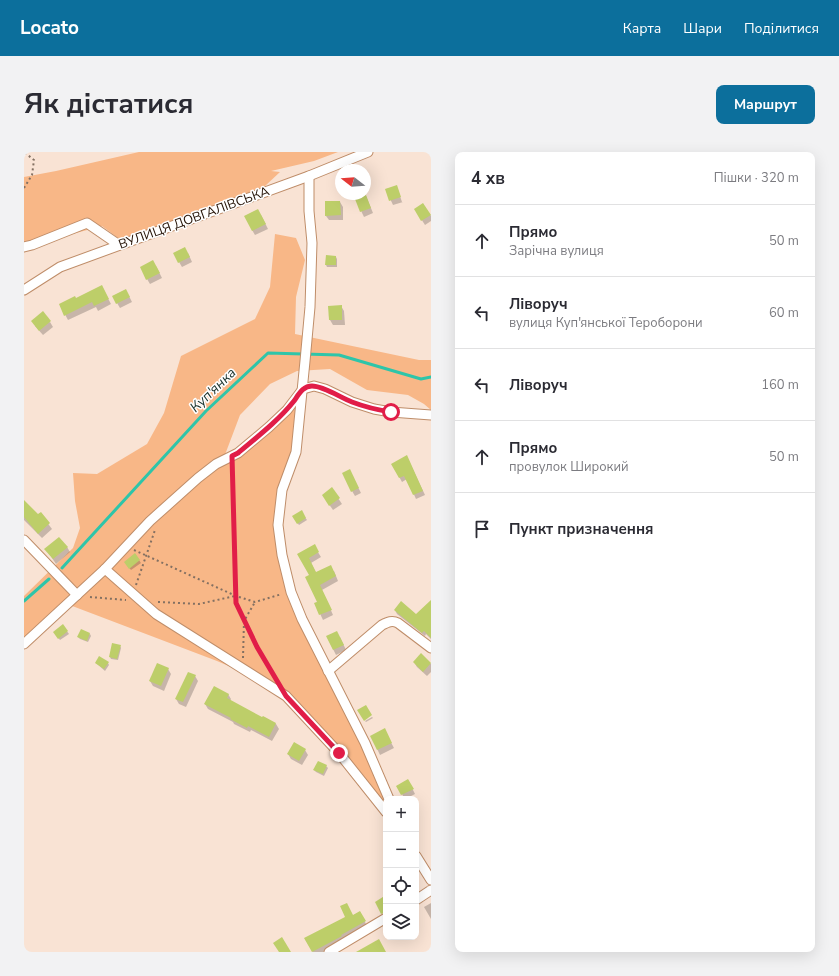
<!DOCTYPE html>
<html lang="uk">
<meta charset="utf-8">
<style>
:root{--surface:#fff;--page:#f2f2f3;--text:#2b2b33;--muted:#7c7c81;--line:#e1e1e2;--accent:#0c6f9c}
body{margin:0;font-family:"Nunito Sans",sans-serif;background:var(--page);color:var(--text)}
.controls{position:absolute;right:12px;bottom:12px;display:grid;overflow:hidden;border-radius:8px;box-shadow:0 4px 16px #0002}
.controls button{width:36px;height:36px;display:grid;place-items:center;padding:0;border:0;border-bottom:1px solid var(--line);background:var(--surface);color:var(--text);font:20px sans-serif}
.compass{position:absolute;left:311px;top:12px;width:36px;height:36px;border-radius:50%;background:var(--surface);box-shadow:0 4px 16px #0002;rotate:287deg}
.stop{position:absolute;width:12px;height:12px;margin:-9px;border:3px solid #e11d48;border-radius:50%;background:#fff}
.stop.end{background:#e11d48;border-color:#fff;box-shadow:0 1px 4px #0008}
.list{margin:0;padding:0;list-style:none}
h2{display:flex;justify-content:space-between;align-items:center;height:52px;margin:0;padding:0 16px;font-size:17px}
h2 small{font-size:13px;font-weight:400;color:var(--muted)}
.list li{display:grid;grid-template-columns:26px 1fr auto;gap:12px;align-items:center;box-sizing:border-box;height:72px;padding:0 16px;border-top:1px solid var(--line)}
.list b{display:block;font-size:15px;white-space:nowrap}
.list p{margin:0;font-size:13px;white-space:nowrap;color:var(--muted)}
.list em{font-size:13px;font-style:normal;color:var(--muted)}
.icon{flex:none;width:22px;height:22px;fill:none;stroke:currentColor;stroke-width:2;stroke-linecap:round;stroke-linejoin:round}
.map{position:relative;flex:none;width:407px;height:800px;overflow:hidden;border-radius:8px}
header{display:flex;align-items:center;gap:24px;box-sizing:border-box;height:56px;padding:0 20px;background:var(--accent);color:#fff}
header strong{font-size:19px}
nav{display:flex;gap:22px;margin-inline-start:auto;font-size:14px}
.intro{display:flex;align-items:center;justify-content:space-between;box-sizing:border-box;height:96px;padding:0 24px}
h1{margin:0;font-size:28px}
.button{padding:10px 18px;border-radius:8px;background:var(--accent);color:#fff;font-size:14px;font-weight:700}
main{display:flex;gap:24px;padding:0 24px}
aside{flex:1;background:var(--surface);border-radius:8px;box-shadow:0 4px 16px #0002}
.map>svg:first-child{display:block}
.green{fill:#f8b787}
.shadow{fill:#0003}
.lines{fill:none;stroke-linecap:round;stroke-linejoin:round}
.stream{stroke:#2ec5a9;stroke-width:3}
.building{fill:#bdce69}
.street-casing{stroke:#bf8d69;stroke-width:11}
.path{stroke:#837062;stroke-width:2;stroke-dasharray:2 3;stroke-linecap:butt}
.street{stroke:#fff;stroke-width:9}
.route{stroke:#e11d48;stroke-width:5}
.labels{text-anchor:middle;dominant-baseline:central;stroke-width:3;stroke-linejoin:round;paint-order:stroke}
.street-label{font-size:13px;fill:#231104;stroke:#fff}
.water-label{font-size:14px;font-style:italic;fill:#19312b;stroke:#fff}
</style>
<header>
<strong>Locato</strong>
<nav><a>Карта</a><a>Шари</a><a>Поділитися</a></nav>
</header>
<div class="intro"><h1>Як дістатися</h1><a class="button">Маршрут</a></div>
<main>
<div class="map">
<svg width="407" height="800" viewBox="0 0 407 800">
<rect width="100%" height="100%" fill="#f9e3d4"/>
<g class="green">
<polygon points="115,0 314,0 290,9 247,19 256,20 240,35 201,52 98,89 78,74 0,95 0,25 32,19"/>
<polygon points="251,82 272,86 281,108 272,145 271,182 395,208 407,208 407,258 400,252 384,243 343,238 306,217 273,219 246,232 216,263 199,308 228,290 279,237 274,285 255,356 267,440 362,647 362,660 266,548 237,528 193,509 43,452 0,492 0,444 49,396 56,376 51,349 49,321 73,322 123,292 140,261 157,204 231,167 246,135"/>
</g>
<g class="shadow">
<polygon points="362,38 374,38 378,50 379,50 369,53"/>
<polygon points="342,44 349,61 340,65 332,48"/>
<polygon points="316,50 319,55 319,68 305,68 302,64"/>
<polygon points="399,52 407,64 407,69 401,73 394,62"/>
<polygon points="237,63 244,77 231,83 228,78"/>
<polygon points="164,101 168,110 158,115 155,110"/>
<polygon points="312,105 313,107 313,115 303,115 302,113"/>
<polygon points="132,114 138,126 126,132 123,127"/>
<polygon points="80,139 87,152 74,159 72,155 44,168 36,153"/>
<polygon points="105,144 108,150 96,156 93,151"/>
<polygon points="317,154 320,159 321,173 309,173 306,168"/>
<polygon points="26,170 29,175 19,183 11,174"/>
<polygon points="385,309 401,343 392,347 383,327 378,330 368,312"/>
<polygon points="328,323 337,341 331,344 328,339"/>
<polygon points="308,337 318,352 309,358 302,348"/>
<polygon points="0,353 14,364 16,361 28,377 18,386 0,368"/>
<polygon points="277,360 283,368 275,373 269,365"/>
<polygon points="290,394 297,405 287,411 292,421 310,419 314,429 298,438 309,463 299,468 291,451 294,450 287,423 275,403"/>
<polygon points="43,395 46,400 32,412 22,397"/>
<polygon points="111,402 117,411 107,418 102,412"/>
<polygon points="407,455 407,487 402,482 401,484 373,462 371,458 392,464"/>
<polygon points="39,474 45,482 36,488 32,483"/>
<polygon points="66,482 67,484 64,490 56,487 54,485"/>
<polygon points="303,485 316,485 322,498 312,503"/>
<polygon points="96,494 97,496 94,508 87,507 86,505"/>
<polygon points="397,503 407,512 407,520 403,524 393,515 390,510"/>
<polygon points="72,511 84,511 85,513 81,519"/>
<polygon points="144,517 147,522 140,539 129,534 126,529"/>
<polygon points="171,524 174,529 162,555 155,552 152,547"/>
<polygon points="204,542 207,547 206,549 239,567 240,565 252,572 255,577 248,589 227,578 226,580 210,572 209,570 184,557 181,552"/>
<polygon points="348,565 349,566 342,570 341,569"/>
<polygon points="363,583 370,596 356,603 347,584"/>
<polygon points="281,598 284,603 278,613 267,607 264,602"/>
<polygon points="302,614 304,616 300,624 292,620 290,618"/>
<polygon points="384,628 391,642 381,647 373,634"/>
<polygon points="407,751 407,767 400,755"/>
<polygon points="336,760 343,774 320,789 299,800 289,800 281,787"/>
</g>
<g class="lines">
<g class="stream">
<polyline points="38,416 182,259 244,201 315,203 397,227 407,225"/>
<polyline points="0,449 25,427"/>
</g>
</g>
<g class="building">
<polygon points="373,33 377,45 365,49 361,37"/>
<polygon points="342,43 347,56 336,60 331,47"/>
<polygon points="301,49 316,49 317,63 301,64"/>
<polygon points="399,51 407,63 397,69 390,57"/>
<polygon points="234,57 242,72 228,79 220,64"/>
<polygon points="161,95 166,105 154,111 149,101"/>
<polygon points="302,103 312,104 312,113 301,113"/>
<polygon points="129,108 136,121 122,128 116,115"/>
<polygon points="78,133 85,147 70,154 68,150 40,164 35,152 51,144 52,146"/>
<polygon points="102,137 106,145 92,152 88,144"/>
<polygon points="318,153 318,168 305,168 304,154"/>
<polygon points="19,159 27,169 15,179 7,169"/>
<polygon points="383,303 399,339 389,343 380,324 375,326 367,312"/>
<polygon points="326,317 335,336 327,340 318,321"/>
<polygon points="308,335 316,346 305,354 298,343"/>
<polygon points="0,348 14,362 17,360 26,371 14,382 0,365"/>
<polygon points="278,358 282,366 273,372 268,364"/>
<polygon points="35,385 44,395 29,407 20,397"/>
<polygon points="291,392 295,400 285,406 292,420 307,413 312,424 296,433 308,458 295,463 290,451 293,450 281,425 285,423 273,402"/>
<polygon points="111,401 116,408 105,417 100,410"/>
<polygon points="407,448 407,486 400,479 398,481 370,458 377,449 392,462"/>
<polygon points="39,472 44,479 34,487 29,480"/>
<polygon points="57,477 66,481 63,489 53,485"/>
<polygon points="313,479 320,493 309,498 302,484"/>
<polygon points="88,491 97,493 93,507 85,505"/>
<polygon points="397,501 407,511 399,520 389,510"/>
<polygon points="75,504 85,510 80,517 71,511"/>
<polygon points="133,511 145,516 137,534 125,529"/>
<polygon points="164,520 172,523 159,550 151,547"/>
<polygon points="190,534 205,542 203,546 238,565 239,564 252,571 245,585 224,574 223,576 206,567 207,566 180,552"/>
<polygon points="342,553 348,563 340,569 333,558"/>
<polygon points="361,576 368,591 353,598 346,584"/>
<polygon points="270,590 282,597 275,609 263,602"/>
<polygon points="294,609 303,613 299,622 289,618"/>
<polygon points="384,627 390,637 377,643 372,634"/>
<polygon points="362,743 362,760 357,762 351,750"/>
<polygon points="323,751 329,763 336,759 342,769 317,783 318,784 288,800 280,786 321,765 316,754"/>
<polygon points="258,785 267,800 255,800 249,791"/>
<polygon points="355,787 362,800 332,800"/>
</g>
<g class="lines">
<g class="street-casing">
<g id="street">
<polyline points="285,24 285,59 288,91 286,155 281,209 272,300 258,338 254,373 258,403 267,440 278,467 341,591 365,647"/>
<polyline points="0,95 8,93 63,71 95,93"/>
<polyline points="0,138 36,115 285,24 344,0"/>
<polyline points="0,388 53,443"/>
<polyline points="81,417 132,462 262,544 315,601 362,660"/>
<polyline points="0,492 81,417 126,369 174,326 192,312 214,301 245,275 263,258 279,237 290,234 301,237 328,250 350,257 367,260 407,263"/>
<path d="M304 519 358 473C364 470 368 468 374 471L407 496"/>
<polyline points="392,704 407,728"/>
<polyline points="392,748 407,738"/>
<polyline points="305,800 362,766"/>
</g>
</g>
<g class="path">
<polyline points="0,36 8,23 10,8 0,0"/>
<polyline points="209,314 212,451 233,495 250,524"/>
<polyline points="110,398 212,444 231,450 258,442"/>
<polyline points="112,433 131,378"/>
<polyline points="66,445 102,448"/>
<polyline points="134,450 175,452 211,444"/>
<polyline points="219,506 220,469 231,450"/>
</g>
<use href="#street" class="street"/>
</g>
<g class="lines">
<path class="route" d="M315 601 262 544 233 495 212 451 208 304 214 301C233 285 254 269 270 249 275 242 279 234 288 234 300 234 317 246 328 250 341 255 354 258 367 260"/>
</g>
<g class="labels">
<g class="street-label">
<text transform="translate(170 66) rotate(-20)">ВУЛИЦЯ ДОВГАЛІВСЬКА</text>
</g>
<g class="water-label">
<text transform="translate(189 238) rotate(-44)">Куп'янка</text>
</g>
</g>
</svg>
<div class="controls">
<button>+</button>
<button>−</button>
<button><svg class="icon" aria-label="locate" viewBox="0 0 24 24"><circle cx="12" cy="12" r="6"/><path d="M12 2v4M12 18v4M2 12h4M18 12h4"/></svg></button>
<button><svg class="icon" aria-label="layers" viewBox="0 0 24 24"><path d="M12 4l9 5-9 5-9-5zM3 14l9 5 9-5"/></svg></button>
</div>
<svg class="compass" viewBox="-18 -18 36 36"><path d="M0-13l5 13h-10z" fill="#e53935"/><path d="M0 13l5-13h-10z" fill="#7c7c81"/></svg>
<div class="stop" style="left:367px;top:260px"></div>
<div class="stop end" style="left:315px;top:601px"></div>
</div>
<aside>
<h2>4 хв<small>Пішки · 320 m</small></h2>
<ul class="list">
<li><svg class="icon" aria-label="ahead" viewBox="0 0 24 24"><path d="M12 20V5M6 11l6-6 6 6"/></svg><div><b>Прямо</b><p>Зарічна вулиця</p></div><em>50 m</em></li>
<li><svg class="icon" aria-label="left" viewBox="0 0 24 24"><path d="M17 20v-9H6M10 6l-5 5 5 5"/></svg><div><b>Ліворуч</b><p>вулиця Куп'янської Тероборони</p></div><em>60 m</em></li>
<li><svg class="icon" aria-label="left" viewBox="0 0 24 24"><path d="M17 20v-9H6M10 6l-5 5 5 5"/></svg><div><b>Ліворуч</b></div><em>160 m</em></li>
<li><svg class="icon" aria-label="ahead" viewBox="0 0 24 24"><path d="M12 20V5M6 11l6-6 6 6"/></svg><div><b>Прямо</b><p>провулок Широкий</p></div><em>50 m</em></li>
<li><svg class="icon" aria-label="arrive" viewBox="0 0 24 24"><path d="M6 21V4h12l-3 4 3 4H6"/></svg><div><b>Пункт призначення</b></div></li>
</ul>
</aside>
</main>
